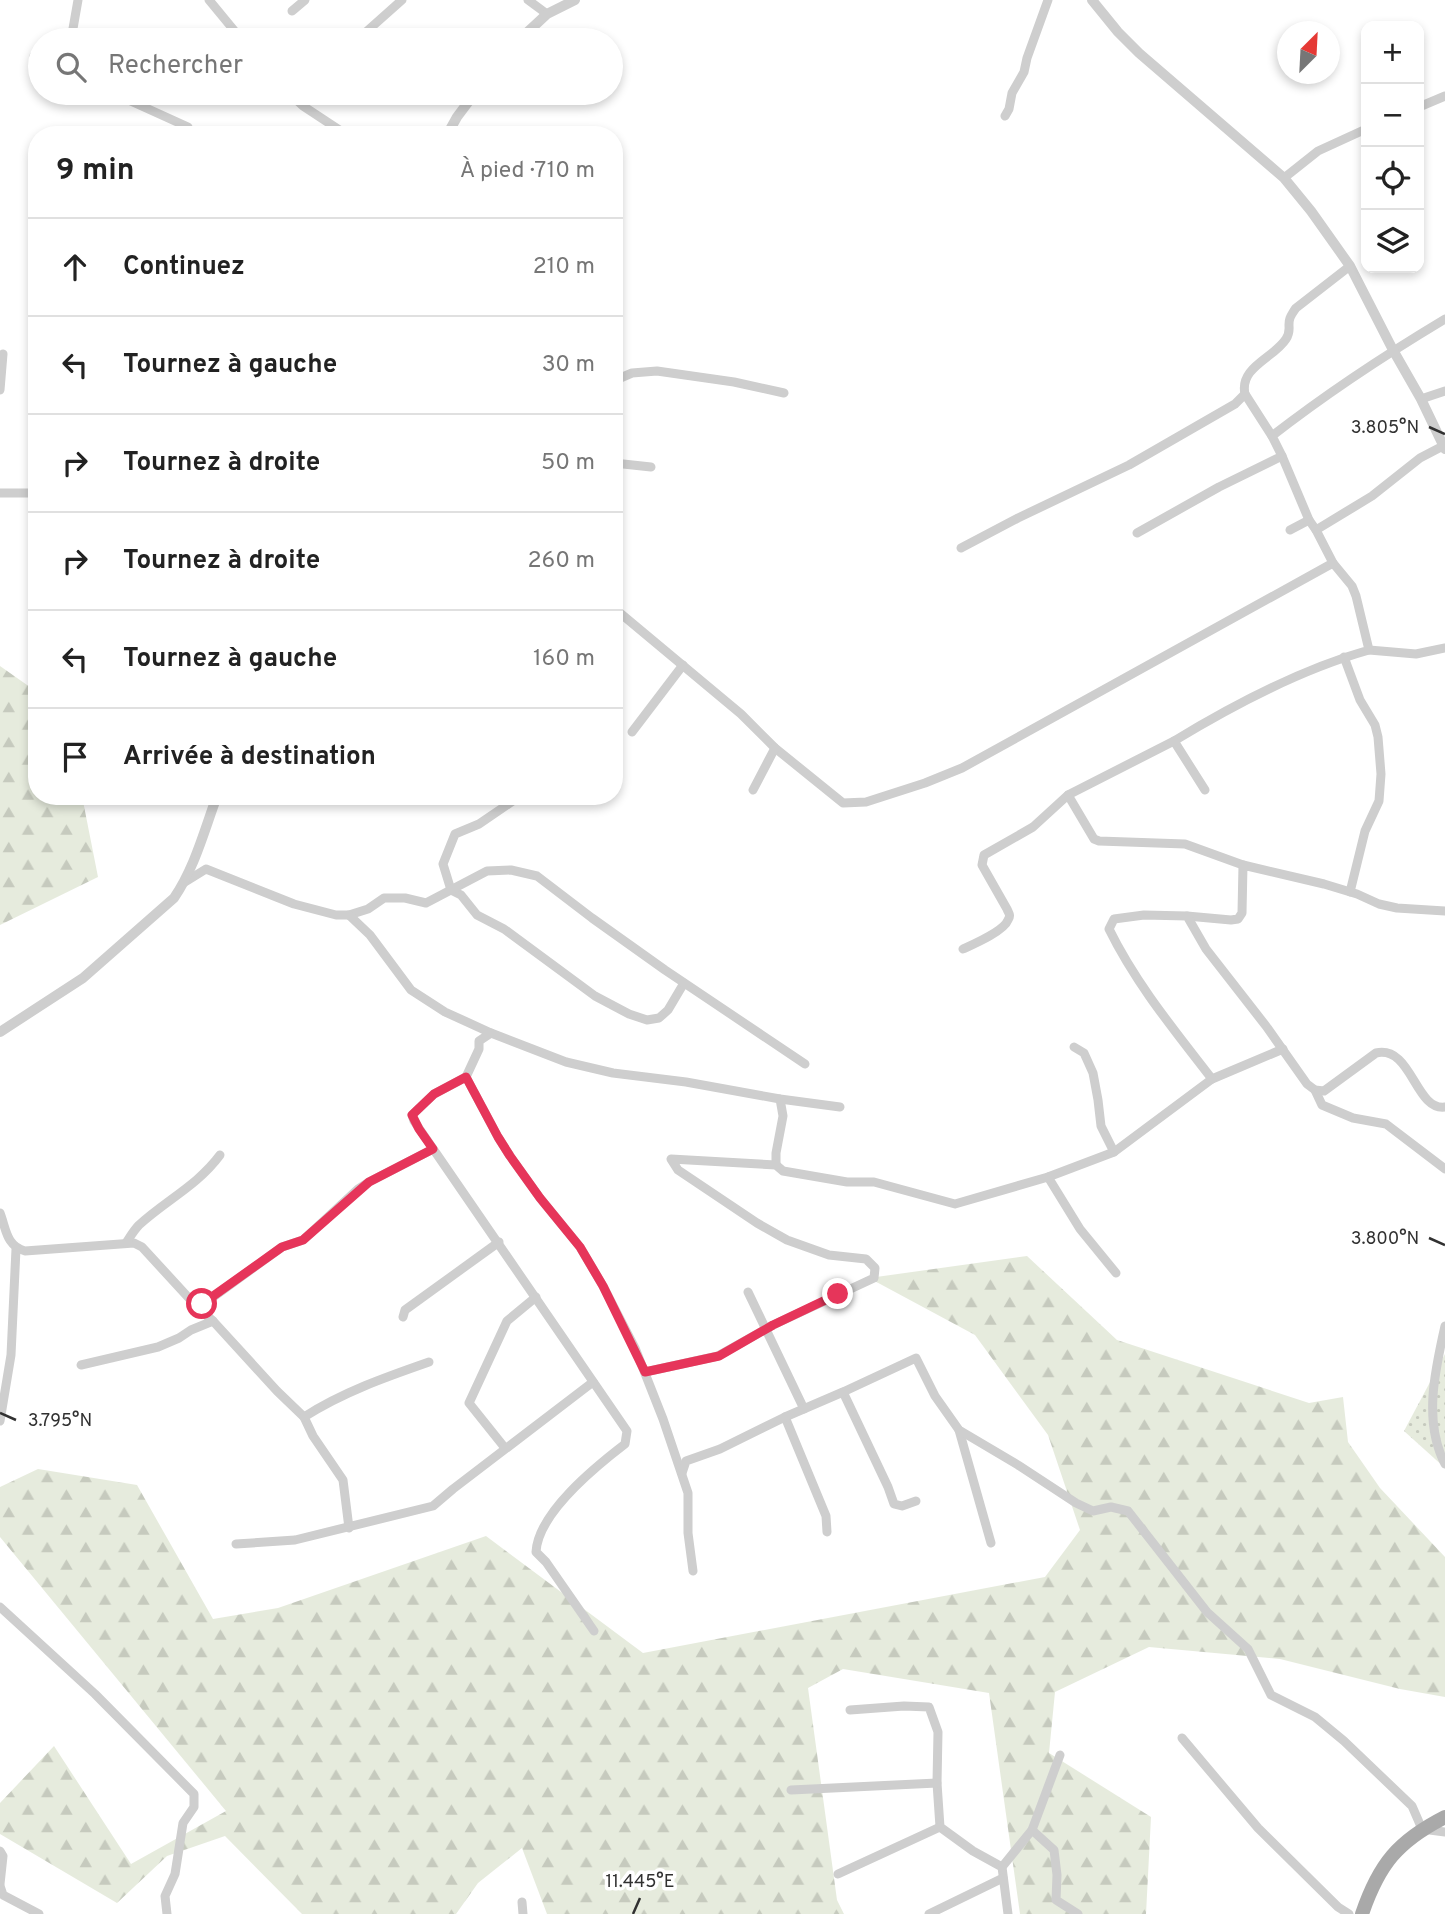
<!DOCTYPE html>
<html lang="fr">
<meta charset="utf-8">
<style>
:root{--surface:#fff;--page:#f6f6f6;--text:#222;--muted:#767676;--line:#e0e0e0}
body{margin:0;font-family:Overpass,sans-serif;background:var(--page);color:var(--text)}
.controls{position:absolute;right:21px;top:21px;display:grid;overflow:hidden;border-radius:14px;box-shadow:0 4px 10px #0003}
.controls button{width:63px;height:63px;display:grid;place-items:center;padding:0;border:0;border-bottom:2px solid var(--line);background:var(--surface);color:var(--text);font:35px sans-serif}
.compass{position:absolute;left:1277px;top:21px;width:63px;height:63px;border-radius:50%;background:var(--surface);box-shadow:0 4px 10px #0003;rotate:24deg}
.stop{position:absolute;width:21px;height:21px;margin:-16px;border:5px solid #e6355a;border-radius:50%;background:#fff}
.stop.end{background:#e6355a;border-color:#fff;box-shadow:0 2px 7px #0008}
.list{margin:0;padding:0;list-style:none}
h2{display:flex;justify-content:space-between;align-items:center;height:91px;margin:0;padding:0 28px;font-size:30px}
h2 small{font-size:23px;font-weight:400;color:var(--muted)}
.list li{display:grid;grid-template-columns:46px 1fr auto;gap:21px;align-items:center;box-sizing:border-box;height:98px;padding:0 28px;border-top:2px solid var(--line)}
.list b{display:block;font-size:26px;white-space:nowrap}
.list em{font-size:23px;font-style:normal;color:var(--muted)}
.icon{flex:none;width:38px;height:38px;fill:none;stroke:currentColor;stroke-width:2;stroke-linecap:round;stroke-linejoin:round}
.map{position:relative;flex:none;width:1445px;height:1914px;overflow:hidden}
.search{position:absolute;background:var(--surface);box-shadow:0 4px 10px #0003;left:28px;top:28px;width:595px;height:77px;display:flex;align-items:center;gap:18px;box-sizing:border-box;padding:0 24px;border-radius:38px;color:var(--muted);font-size:26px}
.panel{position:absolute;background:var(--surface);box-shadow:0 4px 10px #0003;left:28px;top:126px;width:595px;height:679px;border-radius:28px}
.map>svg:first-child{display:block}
.grass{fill:url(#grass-dots)}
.forest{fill:url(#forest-firs)}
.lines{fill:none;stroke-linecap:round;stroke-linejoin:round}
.minor{stroke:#cecece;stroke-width:9}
.tertiary{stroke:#cecece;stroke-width:10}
.primary{stroke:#a9a9a9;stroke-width:14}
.route{stroke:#e6355a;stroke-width:9}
.ticks{fill:none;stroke:#313131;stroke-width:2.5}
.ticks-label{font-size:18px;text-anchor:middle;fill:#313131;stroke:#fff;stroke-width:7;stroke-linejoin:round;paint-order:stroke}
</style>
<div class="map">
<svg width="1445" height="1914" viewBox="0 0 1445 1914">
<defs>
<pattern id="grass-dots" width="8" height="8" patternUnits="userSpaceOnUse" patternTransform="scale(1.75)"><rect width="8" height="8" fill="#e6ebdd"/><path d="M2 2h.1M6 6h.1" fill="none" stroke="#c6cabe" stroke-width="1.8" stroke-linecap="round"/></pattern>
<pattern id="forest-firs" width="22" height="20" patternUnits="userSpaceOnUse" patternTransform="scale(1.75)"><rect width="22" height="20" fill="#e6ebdd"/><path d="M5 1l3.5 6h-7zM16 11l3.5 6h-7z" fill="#c6cabe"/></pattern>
</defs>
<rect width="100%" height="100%" fill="#fff"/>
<polygon class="grass" points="1445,1354 1445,1468 1404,1431"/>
<g class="forest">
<polygon points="0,666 37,692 37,796 82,796 98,877 0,925"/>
<polygon points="1027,1256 1117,1340 1309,1403 1343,1397 1348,1442 1380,1488 1445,1557 1445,1697 1400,1689 1280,1659 1149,1647 1055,1692 1049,1753 1151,1817 1146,1914 1020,1914 989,1693 843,1669 808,1688 837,1900 844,1914 547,1914 522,1848 478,1883 456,1914 302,1914 225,1836 167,1856 117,1903 0,1834 0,1803 54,1746 131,1864 226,1811 0,1537 0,1487 38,1469 137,1485 213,1619 278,1608 486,1536 643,1653 1045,1577 1080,1530 1048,1435 975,1335 869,1278"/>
</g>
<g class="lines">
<g class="minor">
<polyline points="209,0 242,40"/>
<polyline points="528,0 547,14"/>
<polyline points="292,11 305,0"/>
<polyline points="71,40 78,0"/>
<polyline points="357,40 402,0"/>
<polyline points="34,56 40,59"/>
<polyline points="113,93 188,127 191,135"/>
<polyline points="289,93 303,106 347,135"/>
<polyline points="1419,107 1445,96"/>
<polyline points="1005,116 1009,109 1012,93 1024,72 1027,58 1048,0"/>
<polyline points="1284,178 1318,151 1366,129"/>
<polyline points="614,383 618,379 632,373 657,371 734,382 784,393"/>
<polyline points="0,390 3,354"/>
<path d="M1245 394C1239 367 1274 358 1286 339 1292 330 1287 326 1290 318 1290 317 1295 309 1296 308L1350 266"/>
<polyline points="1421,399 1445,391"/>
<polyline points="1282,456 1309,520 1290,530"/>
<polyline points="614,463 651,467"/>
<polyline points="0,493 37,493"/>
<polyline points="1309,520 1316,530 1372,496 1420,458 1443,446"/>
<path d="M1137 533 1219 487 1282 456 1272 436C1327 393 1385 355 1445 319"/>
<polyline points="961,548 1018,518 1129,465 1235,404 1245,394 1272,436"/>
<polyline points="614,608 741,714 775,748 843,803 866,802 925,783 962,768 1333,563 1316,530"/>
<polyline points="1369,650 1416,654 1445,648"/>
<polyline points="1344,657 1360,700 1375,725 1378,737 1381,774 1379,801 1365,831 1350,892"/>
<polyline points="632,732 683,665"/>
<path d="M1174 741C1233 705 1302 669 1369 650L1356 596 1352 586 1333 563"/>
<polyline points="753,790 775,748"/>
<polyline points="1068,795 1094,839 1099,841 1185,844 1243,865"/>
<polyline points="520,796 479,824 455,834 443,864 451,890 461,895 477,915 504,929 595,996 629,1014 647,1020 659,1018 668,1010 684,983"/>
<polyline points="185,882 206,869 294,904 336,915 349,915 368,909 384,898 405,898 426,903 487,871 511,870 537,876 592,918 665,970 805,1064"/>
<polyline points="349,915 370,935 411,990 445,1012 491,1033 479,1041 479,1049 466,1077 498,1137 510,1156 540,1198 580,1247 603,1286 635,1348 663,1419 688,1493 688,1533 693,1571"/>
<polyline points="1187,916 1231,920 1238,919 1242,913 1243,865 1324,884 1357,894 1379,904 1397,908 1445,911"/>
<path d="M963 949C974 944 1004 931 1008 920 1011 915 1009 914 1007 909L982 865 984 855 1033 827 1068 795 1174 741 1205 790"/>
<polyline points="491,1033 566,1062 613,1073 686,1082 780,1099 840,1107"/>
<polyline points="1074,1047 1084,1053 1093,1073 1098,1100 1101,1126 1114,1152"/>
<path d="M466 1077 434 1094 412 1115 414 1121 627 1431 625 1444C595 1467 538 1513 536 1552L546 1562 594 1631"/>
<polyline points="1212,1079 1283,1049"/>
<polyline points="1315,1090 1322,1105 1353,1118 1386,1124 1445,1169"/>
<polyline points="776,1165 776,1153 783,1116 780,1099"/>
<polyline points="1048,1177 1080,1229 1116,1273"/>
<path d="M0 1213C6 1228 6 1246 25 1251L134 1243 142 1247 198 1308 282 1247 303 1240 358 1189 369 1182 433 1149"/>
<path d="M126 1243C130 1237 134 1230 139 1225 166 1200 197 1186 220 1155"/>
<polyline points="748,1292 804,1409"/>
<polyline points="198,1308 213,1321 277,1391 304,1417 313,1436 343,1480 349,1528"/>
<polyline points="403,1317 405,1310 499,1242"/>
<path d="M1445 1326C1435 1370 1423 1422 1445 1464"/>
<polyline points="81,1365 158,1347 179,1338 191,1330 213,1321"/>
<path d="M645 1372 718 1356 773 1325 874 1278 875 1268 866 1259 829 1255 787 1240 757 1223 678 1170 671 1159 776 1165 783 1171 847 1182H874L955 1204 1048 1177 1114 1152 1212 1079C1175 1031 1136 984 1109 929L1114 919 1144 915 1187 916 1206 949 1266 1026 1307 1084 1315 1090 1324 1091 1376 1053C1412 1045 1415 1111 1445 1107"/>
<polyline points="843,1392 888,1487 894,1504 902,1506 916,1501"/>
<path d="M304 1417C343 1392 386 1377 429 1362"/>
<polyline points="785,1417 826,1516 827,1532"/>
<polyline points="0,1421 11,1355 16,1249"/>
<polyline points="959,1430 991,1543"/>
<polyline points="505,1448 469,1403 507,1321 536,1297"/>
<polyline points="682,1473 686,1461 720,1449 785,1417 843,1392 916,1358 935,1396 959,1430 1018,1465 1076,1503 1093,1511 1111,1507 1128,1511 1207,1612 1248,1649 1271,1695 1315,1717 1344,1741 1412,1806 1422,1829 1445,1832"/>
<polyline points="236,1544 295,1540 433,1506 453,1489 593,1382"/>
<polyline points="0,1607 95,1694 194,1794 194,1807 183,1823 175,1874 165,1896 167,1914"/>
<polyline points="850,1710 904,1706 929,1707 938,1732 937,1783 940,1827 973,1851 1002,1867 1008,1914"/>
<polyline points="1182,1738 1258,1828 1338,1907 1349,1914"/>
<polyline points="791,1790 937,1783"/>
<polyline points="1032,1830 1054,1850 1057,1875 1056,1900 1078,1914"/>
<polyline points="0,1851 3,1856 0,1884"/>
<polyline points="1002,1867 1032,1830 1060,1755"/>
<polyline points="838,1874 940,1827"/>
<polyline points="0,1886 3,1895 39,1914"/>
<polyline points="522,1902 523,1914"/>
<polyline points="929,1914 1003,1878"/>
</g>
<g class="tertiary">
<polyline points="1092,0 1118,32 1139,53 1284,178 1311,211 1350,266 1393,350 1421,399 1445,449"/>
<polyline points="519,40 547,14 575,0"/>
<polyline points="447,135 457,117 475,93"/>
<path d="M0 1032 83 978 174 898C195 867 204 831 217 796"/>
</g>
<path class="primary" d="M1362 1914C1379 1864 1398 1841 1445 1817"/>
</g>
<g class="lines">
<polyline class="route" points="202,1304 282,1247 303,1240 369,1182 433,1149 419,1129 412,1115 434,1094 466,1077 498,1137 510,1156 540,1198 580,1247 603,1286 645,1372 719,1356 773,1325 838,1294"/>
</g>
<path class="ticks" d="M1429 427 1445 434M1429 1238 1445 1245M0 1413 16 1420M633 1914 640 1898"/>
<g class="ticks-label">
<text x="1385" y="433">3.805°N</text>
<text x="1385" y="1244">3.800°N</text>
<text x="60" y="1426">3.795°N</text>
<text x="640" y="1887">11.445°E</text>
</g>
</svg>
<div class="controls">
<button>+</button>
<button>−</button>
<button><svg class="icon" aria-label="locate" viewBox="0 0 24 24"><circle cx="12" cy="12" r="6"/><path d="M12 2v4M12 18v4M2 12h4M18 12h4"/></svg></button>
<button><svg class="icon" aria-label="layers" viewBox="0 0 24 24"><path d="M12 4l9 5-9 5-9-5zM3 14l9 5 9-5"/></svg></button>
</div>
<svg class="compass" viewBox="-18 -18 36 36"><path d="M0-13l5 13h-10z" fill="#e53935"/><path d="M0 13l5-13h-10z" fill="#767676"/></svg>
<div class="stop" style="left:202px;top:1304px"></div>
<div class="stop end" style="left:838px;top:1294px"></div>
<div class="search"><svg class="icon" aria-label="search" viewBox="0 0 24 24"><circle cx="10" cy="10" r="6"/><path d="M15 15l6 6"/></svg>Rechercher</div>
<section class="panel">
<h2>9 min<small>À pied · 710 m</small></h2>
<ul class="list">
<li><svg class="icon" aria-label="ahead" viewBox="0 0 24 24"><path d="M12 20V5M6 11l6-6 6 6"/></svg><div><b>Continuez</b></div><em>210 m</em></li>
<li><svg class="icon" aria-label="left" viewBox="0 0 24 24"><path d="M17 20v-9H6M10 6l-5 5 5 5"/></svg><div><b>Tournez à gauche</b></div><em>30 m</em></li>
<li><svg class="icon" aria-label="right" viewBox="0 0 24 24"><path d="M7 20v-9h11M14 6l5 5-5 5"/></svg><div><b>Tournez à droite</b></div><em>50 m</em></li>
<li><svg class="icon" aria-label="right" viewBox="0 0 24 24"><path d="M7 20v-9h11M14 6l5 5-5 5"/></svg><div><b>Tournez à droite</b></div><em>260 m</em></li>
<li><svg class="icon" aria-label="left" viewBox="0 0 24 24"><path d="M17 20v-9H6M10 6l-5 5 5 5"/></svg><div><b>Tournez à gauche</b></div><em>160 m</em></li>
<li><svg class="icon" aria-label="arrive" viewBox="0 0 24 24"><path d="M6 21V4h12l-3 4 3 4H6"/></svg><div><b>Arrivée à destination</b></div></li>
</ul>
</section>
</div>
